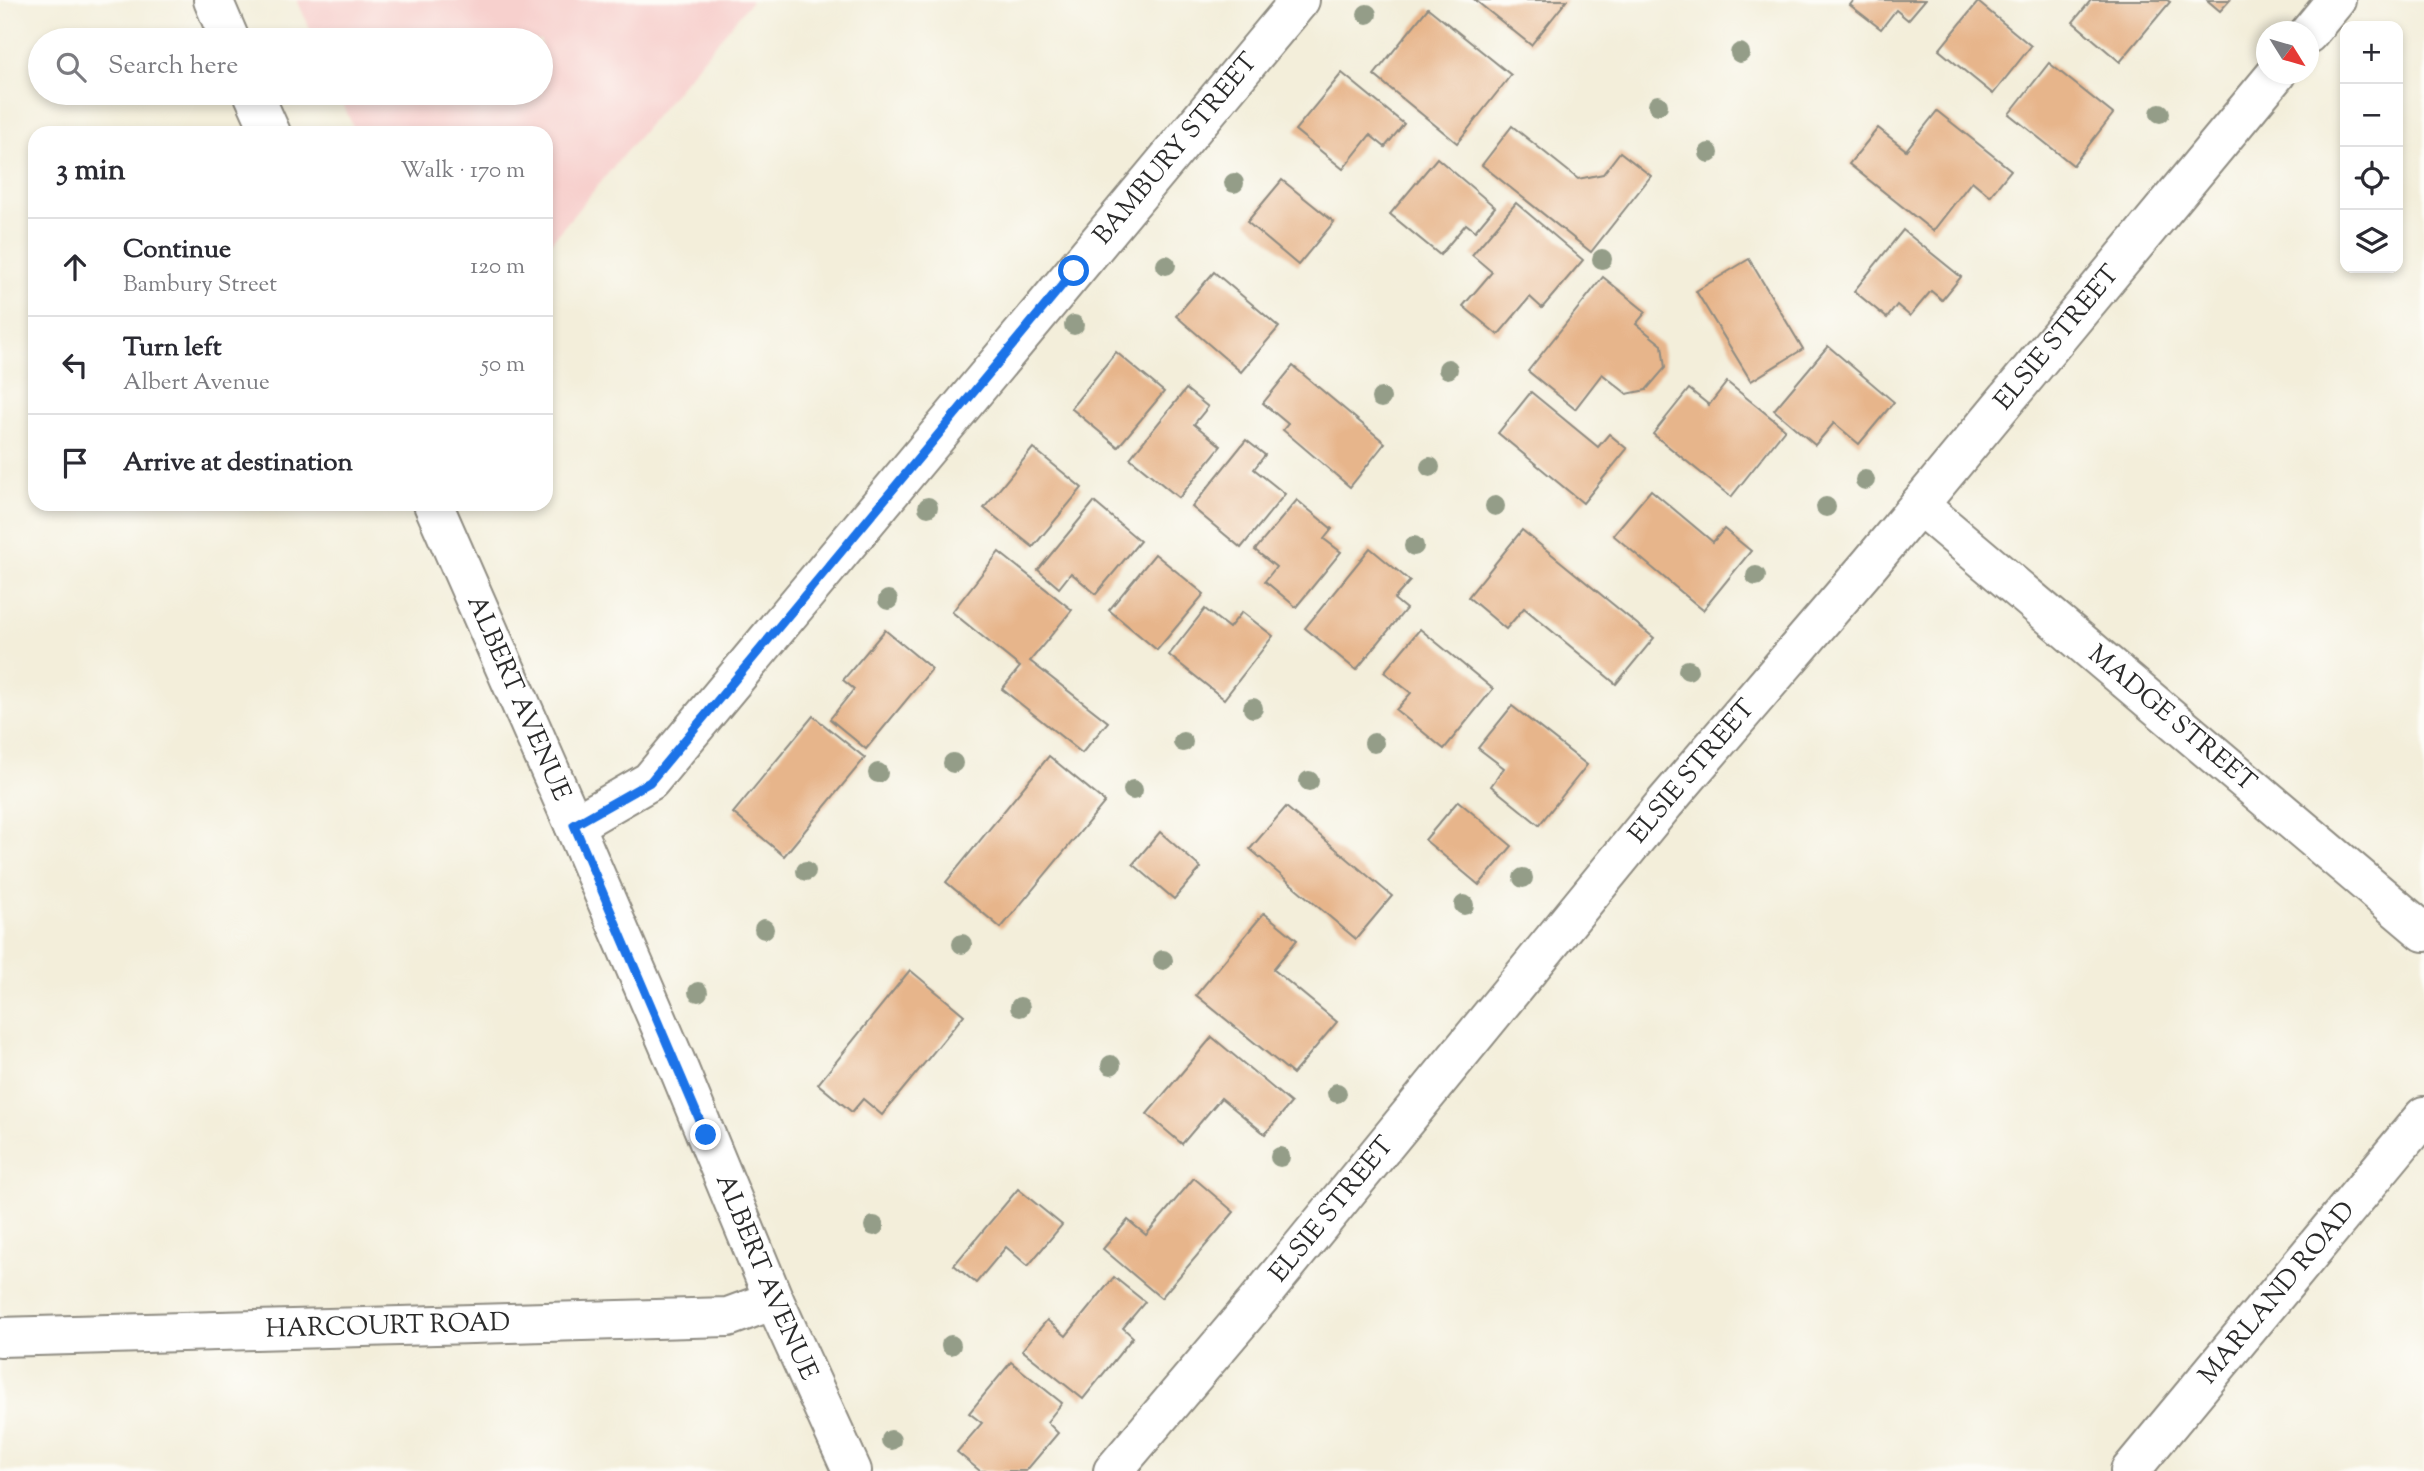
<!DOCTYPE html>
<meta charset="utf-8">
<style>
:root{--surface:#fff;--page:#f2f2f3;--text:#2b2b33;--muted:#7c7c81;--line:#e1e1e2}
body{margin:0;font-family:"Sorts Mill Goudy",serif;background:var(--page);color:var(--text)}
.controls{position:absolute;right:21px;top:21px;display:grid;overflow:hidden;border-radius:14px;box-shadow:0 4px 10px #0003}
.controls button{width:63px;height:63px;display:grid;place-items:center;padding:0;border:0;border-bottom:2px solid var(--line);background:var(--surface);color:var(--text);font:35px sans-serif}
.compass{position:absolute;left:2256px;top:21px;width:63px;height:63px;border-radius:50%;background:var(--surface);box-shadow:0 4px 10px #0003;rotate:127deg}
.stop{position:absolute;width:21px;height:21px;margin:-16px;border:5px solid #1a73e8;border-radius:50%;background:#fff}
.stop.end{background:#1a73e8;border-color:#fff;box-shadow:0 2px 7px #0008}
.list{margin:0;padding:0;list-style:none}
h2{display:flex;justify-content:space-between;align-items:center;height:91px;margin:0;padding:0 28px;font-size:30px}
h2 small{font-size:23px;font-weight:400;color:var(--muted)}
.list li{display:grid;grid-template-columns:46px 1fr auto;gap:21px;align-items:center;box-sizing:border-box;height:98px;padding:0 28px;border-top:2px solid var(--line)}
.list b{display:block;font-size:26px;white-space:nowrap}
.list p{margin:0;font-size:23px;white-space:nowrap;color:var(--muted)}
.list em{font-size:23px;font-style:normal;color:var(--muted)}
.icon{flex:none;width:38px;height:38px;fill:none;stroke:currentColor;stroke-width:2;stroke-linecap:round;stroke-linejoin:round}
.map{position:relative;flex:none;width:2424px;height:1471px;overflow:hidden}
.search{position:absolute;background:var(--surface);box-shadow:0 4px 10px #0003;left:28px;top:28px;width:525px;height:77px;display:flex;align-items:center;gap:18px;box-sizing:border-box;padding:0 24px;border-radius:38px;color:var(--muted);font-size:26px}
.panel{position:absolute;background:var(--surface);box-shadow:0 4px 10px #0003;left:28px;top:126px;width:525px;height:385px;border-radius:21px}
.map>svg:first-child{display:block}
.built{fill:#f7d0cd}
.building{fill:#e7b58b}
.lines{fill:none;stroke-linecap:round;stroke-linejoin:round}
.minor-casing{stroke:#8f8c82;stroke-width:42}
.major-casing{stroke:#8f8c82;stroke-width:42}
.minor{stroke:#fff;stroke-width:38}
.major{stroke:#fff;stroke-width:38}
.tree{fill:#949d88}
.route{stroke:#1a73e8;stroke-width:9}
.labels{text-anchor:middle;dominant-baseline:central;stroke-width:5;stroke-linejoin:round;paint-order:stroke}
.street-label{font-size:26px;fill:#2b2b2b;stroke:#fdfcf7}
</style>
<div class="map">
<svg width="2424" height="1471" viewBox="0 0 2424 1471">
<rect width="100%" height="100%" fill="#fdfcf7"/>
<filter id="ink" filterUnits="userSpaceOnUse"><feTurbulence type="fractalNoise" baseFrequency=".0143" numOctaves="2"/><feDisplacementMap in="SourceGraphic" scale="14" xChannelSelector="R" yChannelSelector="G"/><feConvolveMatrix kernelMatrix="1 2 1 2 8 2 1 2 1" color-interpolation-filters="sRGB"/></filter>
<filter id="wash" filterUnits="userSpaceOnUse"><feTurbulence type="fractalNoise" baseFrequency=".00686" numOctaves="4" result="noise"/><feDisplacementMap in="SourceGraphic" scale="28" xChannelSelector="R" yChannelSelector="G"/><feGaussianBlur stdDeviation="1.57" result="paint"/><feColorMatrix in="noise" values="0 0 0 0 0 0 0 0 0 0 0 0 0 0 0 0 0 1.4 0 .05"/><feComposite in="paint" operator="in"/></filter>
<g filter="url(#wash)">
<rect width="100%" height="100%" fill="#f3eeda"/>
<polygon class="built" points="297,0 752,0 546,248 546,133 356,133 338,93 541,93 541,40 315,40"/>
<g id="blocks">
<g class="building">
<polygon points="1475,0 1567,0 1531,45"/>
<polygon points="1854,0 1925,0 1908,20 1896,10 1881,29 1850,5"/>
<polygon points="2091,0 2167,0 2170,2 2120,62 2073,22"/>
<polygon points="2207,0 2230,0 2220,11"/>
<polygon points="1978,2 2031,46 1993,94 1939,50"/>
<polygon points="1428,8 1511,75 1457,143 1374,75"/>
<polygon points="2049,63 2113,114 2073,165 2009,114"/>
<polygon points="1342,73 1404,124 1385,147 1370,135 1343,169 1295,130"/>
<polygon points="1937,111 2011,170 1990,196 1972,181 1933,231 1849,164 1878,128 1906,150"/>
<polygon points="1512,126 1578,179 1603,174 1620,152 1651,176 1591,252 1482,165"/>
<polygon points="1437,158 1495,207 1475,231 1466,224 1440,255 1390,214"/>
<polygon points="1282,180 1334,222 1298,265 1247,222"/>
<polygon points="1516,203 1583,260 1542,308 1530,297 1498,335 1463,306 1492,272 1472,255"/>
<polygon points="1903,230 1961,277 1942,300 1931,291 1910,316 1897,305 1887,318 1854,291"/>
<polygon points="1749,259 1803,349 1751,381 1696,291"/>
<polygon points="1214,272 1279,327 1241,372 1176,316"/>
<polygon points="1603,277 1646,312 1636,324 1662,345 1665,368 1646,390 1627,394 1602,374 1575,409 1528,371"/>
<polygon points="1828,346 1894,402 1859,444 1834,423 1815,445 1774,410"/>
<polygon points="1116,352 1164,392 1118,447 1071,408"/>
<polygon points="1293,366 1385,443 1350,487 1283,430 1288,424 1263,403"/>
<polygon points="1727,382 1785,429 1731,497 1653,434 1689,389 1709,405"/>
<polygon points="1186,389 1208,407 1194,424 1221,446 1179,498 1130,458"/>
<polygon points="1531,392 1598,447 1609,434 1627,449 1583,503 1498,433"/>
<polygon points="1246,440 1265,455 1254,469 1285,494 1241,548 1192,507"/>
<polygon points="1033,448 1082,488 1033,547 984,508"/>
<polygon points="1651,490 1713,542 1724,529 1751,551 1703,610 1613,535"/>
<polygon points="1297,500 1332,529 1324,539 1341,552 1296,607 1265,581 1276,567 1255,550"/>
<polygon points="1094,502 1140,541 1096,594 1071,573 1059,588 1038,570"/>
<polygon points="1522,530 1654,638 1616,684 1524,608 1506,629 1468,597"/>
<polygon points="1370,548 1410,581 1394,599 1406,609 1356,670 1305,628"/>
<polygon points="999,552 1072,610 1030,661 1108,722 1082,753 1002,689 1020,667 952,612"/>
<polygon points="1155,554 1204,594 1157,650 1109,610"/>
<polygon points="1205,609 1229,628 1242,612 1273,636 1224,699 1169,655"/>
<polygon points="1420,629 1493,689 1444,749 1396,710 1411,693 1384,672"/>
<polygon points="885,630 932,669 866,749 830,719 854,689 843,680"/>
<polygon points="1512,706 1587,765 1539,825 1491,786 1504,768 1478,748"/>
<polygon points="813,716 865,758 784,856 733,813"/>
<polygon points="1049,756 1105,802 1001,928 946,882"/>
<polygon points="1458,801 1512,846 1479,885 1425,840"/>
<polygon points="1286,807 1392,896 1356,939 1250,849"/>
<polygon points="1160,832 1201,868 1174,899 1133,864"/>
<polygon points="1264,913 1297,940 1273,969 1337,1022 1293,1074 1196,995"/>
<polygon points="910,970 964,1015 882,1115 863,1099 852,1112 818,1084"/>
<polygon points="1212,1037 1291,1103 1265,1134 1221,1098 1182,1144 1147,1114"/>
<polygon points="1194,1178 1234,1212 1161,1298 1103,1249 1128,1220 1146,1235"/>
<polygon points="1018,1189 1062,1225 1028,1266 1006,1247 976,1283 954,1265"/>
<polygon points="1114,1277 1145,1302 1123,1328 1133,1337 1083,1399 1022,1350 1047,1320 1066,1336"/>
<polygon points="1011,1362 1062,1403 1047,1422 1058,1433 1026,1471 980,1471 957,1452 982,1423 969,1413"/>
</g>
</g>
</g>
<g filter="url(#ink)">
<use href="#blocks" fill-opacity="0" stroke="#8f8c82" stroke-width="2"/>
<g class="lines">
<g class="minor-casing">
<g id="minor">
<polyline points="2308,34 2336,0"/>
<path id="s1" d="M1919 505 2424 932"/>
<path id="s2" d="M574 825 650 781 1300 0"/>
<path id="s3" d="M0 1337 728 1317 774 1300"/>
<path id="s4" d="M1113 1471 1259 1299 1665 803 1870 564 2276 74"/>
<path id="s5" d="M2130 1471 2424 1116"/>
</g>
</g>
<g class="major-casing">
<g id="major">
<polyline points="213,0 230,40"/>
<polyline points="253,93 271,133"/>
<path id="s6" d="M433 504 574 825 678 1067 774 1300 852 1471"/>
</g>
</g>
<use href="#minor" class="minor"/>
<use href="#major" class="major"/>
</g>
<g class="tree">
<circle cx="1367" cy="14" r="10"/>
<circle cx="1740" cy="53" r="10"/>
<circle cx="1658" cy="105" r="10"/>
<circle cx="2160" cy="113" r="10"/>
<circle cx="1709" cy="153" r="10"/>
<circle cx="1234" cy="183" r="10"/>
<circle cx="1602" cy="259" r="10"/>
<circle cx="1166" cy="265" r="10"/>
<circle cx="1074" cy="325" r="10"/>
<circle cx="1448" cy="369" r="10"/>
<circle cx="1381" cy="398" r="10"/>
<circle cx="1430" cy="467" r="10"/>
<circle cx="1865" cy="480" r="10"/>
<circle cx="1495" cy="506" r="10"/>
<circle cx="928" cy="507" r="10"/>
<circle cx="1826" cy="507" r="10"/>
<circle cx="1414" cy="546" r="10"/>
<circle cx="1756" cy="576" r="10"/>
<circle cx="888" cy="600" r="10"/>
<circle cx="1688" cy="670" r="10"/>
<circle cx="1253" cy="708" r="10"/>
<circle cx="1183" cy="742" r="10"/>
<circle cx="1374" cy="743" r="10"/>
<circle cx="953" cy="763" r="10"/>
<circle cx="878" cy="773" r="10"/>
<circle cx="1309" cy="781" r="10"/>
<circle cx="1133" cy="790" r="10"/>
<circle cx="806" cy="871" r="10"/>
<circle cx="1523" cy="878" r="10"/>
<circle cx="1464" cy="905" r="10"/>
<circle cx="764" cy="929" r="10"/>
<circle cx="962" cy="944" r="10"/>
<circle cx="1163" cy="960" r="10"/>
<circle cx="698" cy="992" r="10"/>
<circle cx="1020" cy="1007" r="10"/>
<circle cx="1111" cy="1065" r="10"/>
<circle cx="1337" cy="1093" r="10"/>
<circle cx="1280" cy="1157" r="10"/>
<circle cx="874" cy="1226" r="10"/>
<circle cx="951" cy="1345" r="10"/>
<circle cx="891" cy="1440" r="10"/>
</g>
</g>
<g class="lines" filter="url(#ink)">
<polyline class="route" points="706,1135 574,825 650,782 1074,271"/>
</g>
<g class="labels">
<g class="street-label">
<text stroke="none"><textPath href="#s2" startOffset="910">BAMBURY STREET</textPath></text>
<text stroke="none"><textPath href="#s4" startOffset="1475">ELSIE STREET</textPath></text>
<text stroke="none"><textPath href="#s6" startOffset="212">ALBERT AVENUE</textPath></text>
<text stroke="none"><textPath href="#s1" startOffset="331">MADGE STREET</textPath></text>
<text stroke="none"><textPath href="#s4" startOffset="908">ELSIE STREET</textPath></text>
<text stroke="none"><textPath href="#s4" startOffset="341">ELSIE STREET</textPath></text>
<text stroke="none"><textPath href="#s6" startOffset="842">ALBERT AVENUE</textPath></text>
<text stroke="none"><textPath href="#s5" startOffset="231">MARLAND ROAD</textPath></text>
<text stroke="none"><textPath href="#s3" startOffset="388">HARCOURT ROAD</textPath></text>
</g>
</g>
</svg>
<div class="controls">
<button>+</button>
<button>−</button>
<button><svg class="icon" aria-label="locate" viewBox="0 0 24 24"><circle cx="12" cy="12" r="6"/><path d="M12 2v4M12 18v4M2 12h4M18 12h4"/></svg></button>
<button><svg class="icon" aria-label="layers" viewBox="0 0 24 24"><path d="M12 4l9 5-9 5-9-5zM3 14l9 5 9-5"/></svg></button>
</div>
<svg class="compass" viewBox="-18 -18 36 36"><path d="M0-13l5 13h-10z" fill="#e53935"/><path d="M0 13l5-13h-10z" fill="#7c7c81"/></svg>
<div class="stop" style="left:1074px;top:271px"></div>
<div class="stop end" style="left:706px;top:1135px"></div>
<div class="search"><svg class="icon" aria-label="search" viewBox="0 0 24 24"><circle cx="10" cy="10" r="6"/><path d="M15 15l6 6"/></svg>Search here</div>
<section class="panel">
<h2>3 min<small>Walk · 170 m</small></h2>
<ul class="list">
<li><svg class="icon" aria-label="ahead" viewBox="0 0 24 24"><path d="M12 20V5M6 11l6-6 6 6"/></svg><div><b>Continue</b><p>Bambury Street</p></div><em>120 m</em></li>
<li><svg class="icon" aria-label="left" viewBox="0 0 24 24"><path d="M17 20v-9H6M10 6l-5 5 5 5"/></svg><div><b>Turn left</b><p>Albert Avenue</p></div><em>50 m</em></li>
<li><svg class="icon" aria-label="arrive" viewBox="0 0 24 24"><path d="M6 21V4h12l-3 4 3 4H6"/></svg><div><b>Arrive at destination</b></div></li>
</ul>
</section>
</div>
